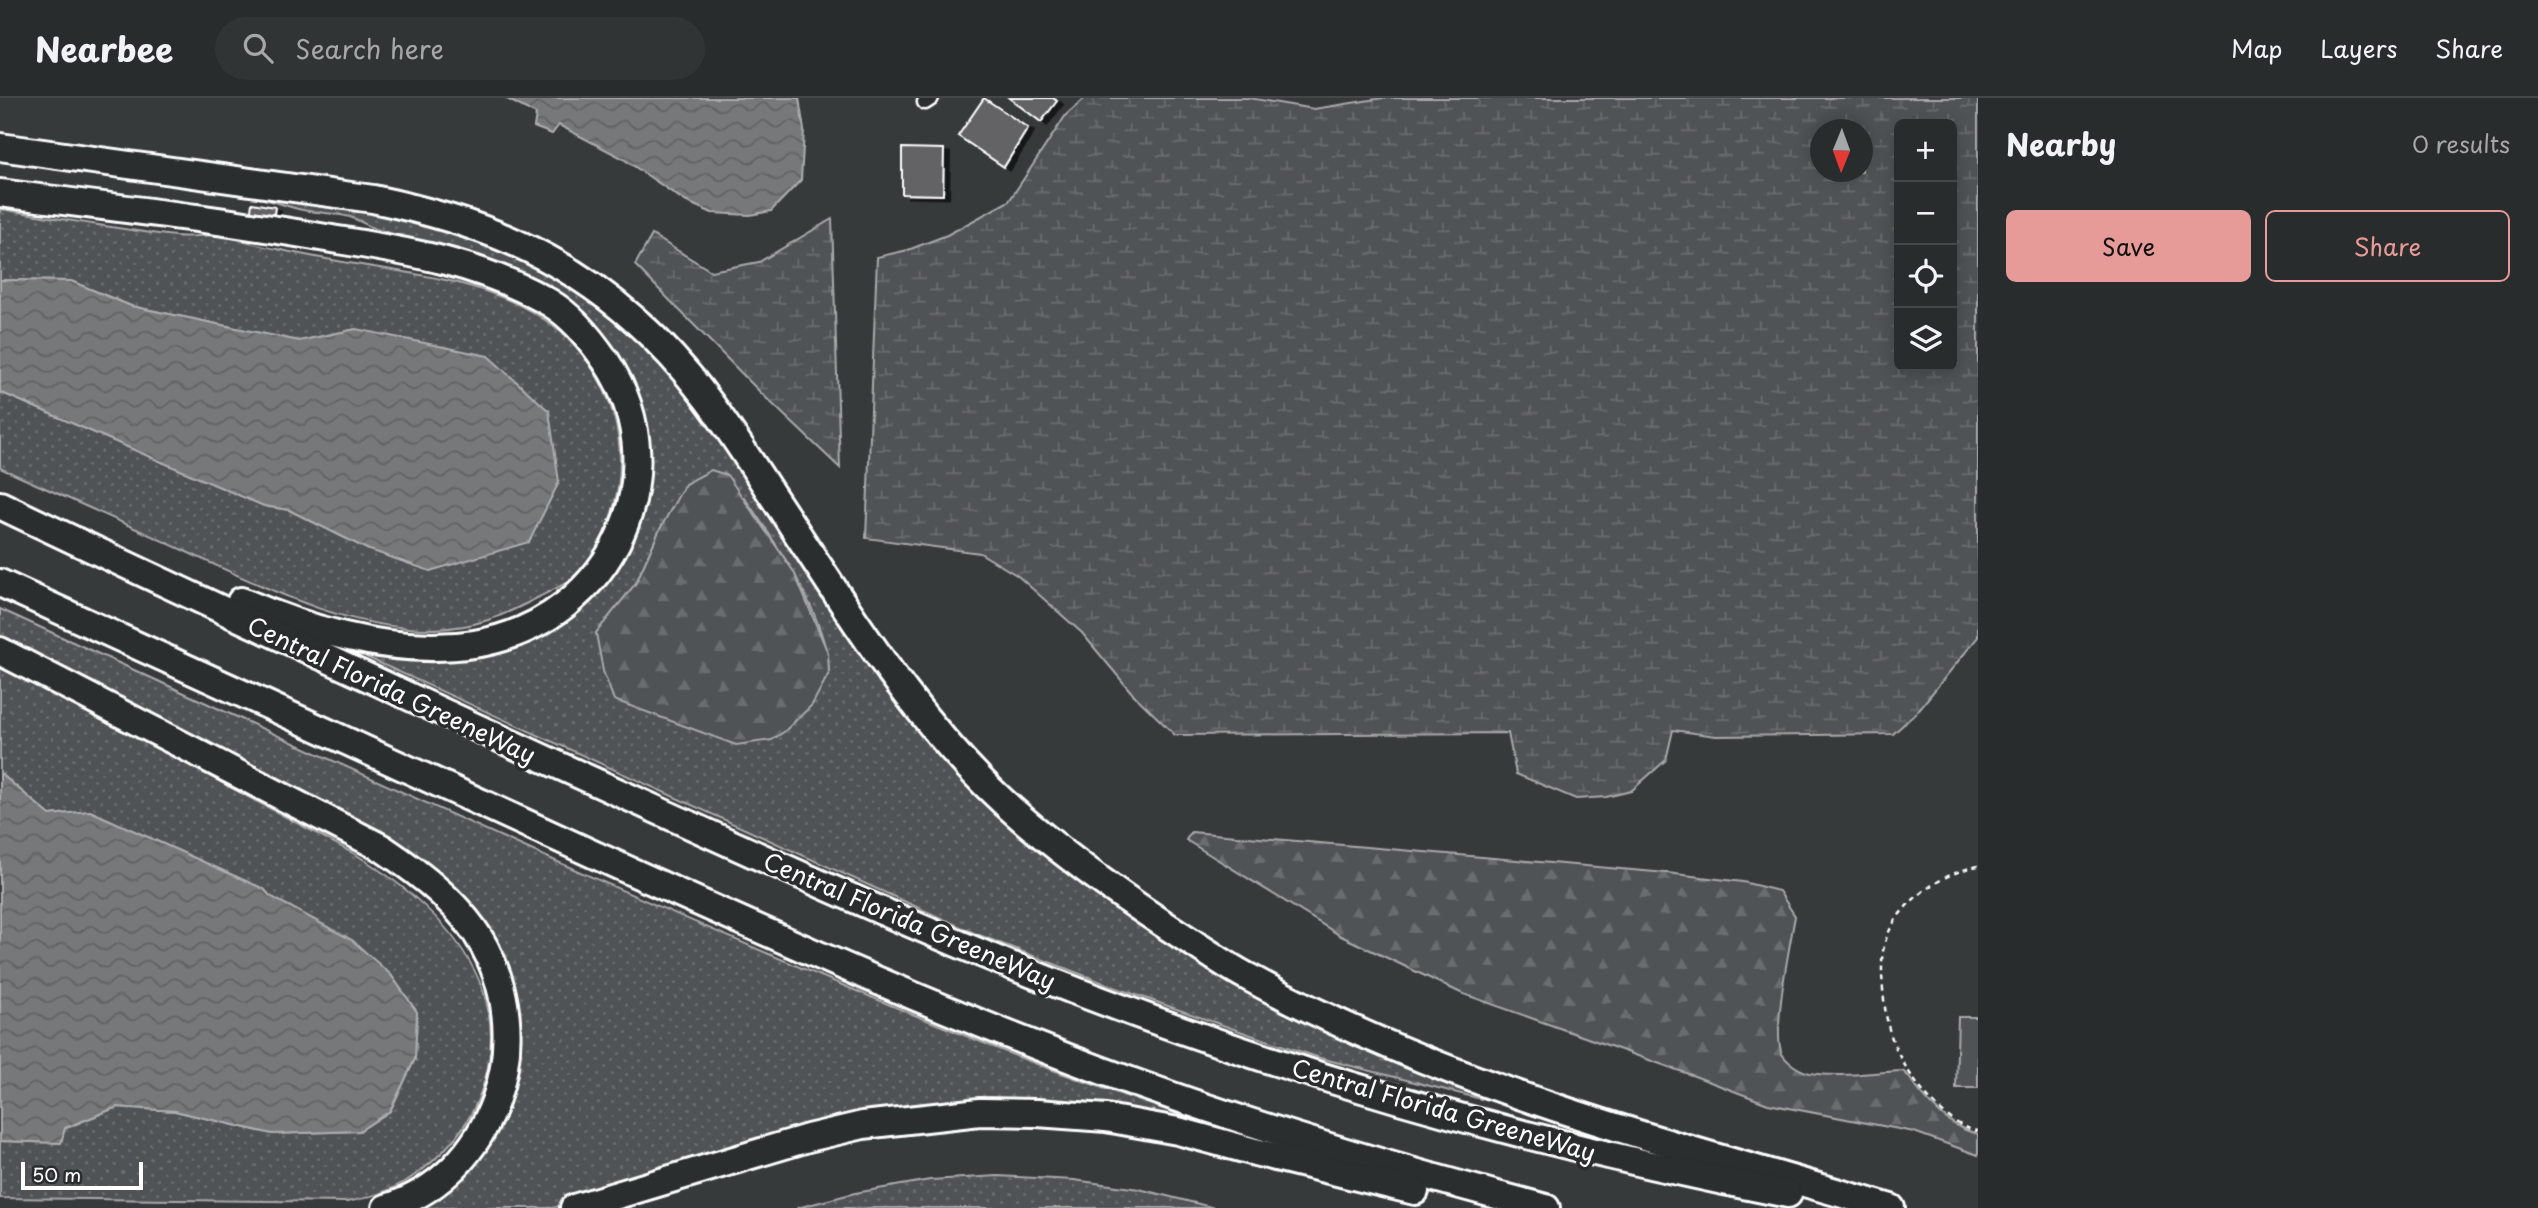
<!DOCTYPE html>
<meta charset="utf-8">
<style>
:root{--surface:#292c2c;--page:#313434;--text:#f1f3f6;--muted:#a5a7a9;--line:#454848;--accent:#e69b98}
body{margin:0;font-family:"Playpen Sans",sans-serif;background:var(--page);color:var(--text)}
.controls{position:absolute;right:21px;top:21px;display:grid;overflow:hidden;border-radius:10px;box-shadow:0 4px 18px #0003}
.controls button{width:63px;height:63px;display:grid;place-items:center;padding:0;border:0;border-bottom:2px solid var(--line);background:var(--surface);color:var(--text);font:35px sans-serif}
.compass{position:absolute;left:1810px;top:21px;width:63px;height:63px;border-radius:50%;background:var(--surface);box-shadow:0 4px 18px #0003;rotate:181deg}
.scale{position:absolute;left:21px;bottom:18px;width:122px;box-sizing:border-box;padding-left:7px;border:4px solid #fff;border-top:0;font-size:19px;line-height:24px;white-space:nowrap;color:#fff;-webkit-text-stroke:5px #2a2d2e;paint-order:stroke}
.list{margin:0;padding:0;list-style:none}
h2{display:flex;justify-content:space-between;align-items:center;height:91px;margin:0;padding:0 28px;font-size:30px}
h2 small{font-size:23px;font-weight:400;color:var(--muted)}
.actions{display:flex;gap:14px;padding:21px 28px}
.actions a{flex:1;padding:16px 0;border:2px solid var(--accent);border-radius:10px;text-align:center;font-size:24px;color:var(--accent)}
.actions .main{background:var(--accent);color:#111}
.icon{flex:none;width:38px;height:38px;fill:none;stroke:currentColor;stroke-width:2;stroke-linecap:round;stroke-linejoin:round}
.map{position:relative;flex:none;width:1978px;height:1110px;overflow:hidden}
header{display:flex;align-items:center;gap:42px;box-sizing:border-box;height:98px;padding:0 35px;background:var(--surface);border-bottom:2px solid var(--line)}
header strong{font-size:33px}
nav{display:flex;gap:38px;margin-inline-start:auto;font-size:24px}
.search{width:490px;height:63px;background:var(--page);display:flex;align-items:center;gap:18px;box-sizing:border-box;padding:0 24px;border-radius:38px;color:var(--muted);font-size:26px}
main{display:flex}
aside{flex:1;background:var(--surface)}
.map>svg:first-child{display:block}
.grass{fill:url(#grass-dots);stroke:#a8a9aa;stroke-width:2;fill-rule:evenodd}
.forest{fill:url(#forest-firs);stroke:#a8a9aa;stroke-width:2}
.wetland{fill:url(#wetland-marsh);stroke:#a8a9aa;stroke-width:2;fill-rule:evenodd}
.garden{fill:#505354;stroke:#a8a9aa;stroke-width:2}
.water{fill:url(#water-waves);stroke:#adaeaf;stroke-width:2}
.building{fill:#636465;stroke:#fff;stroke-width:2;filter:url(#shadow)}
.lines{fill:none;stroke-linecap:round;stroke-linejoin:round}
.street-casing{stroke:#fff;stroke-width:19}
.highway-casing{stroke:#fff;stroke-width:32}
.path{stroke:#fff;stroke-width:2.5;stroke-dasharray:5 5;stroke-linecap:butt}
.street{stroke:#2a2d2e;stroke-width:14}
.highway{stroke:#2a2d2e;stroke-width:26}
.labels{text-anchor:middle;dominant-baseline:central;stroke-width:7;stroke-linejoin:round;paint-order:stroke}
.street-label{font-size:24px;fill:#fff;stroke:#2a2d2e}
</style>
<header>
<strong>Nearbee</strong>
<div class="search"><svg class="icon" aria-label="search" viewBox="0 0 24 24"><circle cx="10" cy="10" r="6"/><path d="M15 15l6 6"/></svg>Search here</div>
<nav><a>Map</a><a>Layers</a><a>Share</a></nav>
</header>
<main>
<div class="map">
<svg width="1978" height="1110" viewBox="0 0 1978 1110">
<defs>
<pattern id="grass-dots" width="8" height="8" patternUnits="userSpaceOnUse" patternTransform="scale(1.75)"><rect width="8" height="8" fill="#505354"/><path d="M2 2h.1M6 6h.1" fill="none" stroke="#6a6d6e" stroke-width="1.8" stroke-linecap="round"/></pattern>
<pattern id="forest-firs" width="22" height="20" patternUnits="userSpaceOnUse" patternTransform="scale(1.75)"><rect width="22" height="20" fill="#505354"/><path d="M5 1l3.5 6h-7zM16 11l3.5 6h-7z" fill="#6a6d6e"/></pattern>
<pattern id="wetland-marsh" width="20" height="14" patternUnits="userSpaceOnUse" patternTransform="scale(1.75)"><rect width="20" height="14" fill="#505354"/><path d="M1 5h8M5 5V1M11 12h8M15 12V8" fill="none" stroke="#6a6d6e"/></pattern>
<pattern id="water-waves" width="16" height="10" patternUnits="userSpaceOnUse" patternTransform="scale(1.75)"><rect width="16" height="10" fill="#767879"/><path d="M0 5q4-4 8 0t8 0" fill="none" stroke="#616262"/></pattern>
<filter id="shadow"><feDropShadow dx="6" dy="3.5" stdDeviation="0" flood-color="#0009"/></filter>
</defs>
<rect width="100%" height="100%" fill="#373a3b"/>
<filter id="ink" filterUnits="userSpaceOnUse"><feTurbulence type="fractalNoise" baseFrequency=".0143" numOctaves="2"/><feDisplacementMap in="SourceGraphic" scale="14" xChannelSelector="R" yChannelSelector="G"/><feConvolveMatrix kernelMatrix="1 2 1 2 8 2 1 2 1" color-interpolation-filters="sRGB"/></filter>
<g filter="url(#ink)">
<g class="grass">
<path d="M257 97 394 117 442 128 529 161 596 202 676 274 862 548 1114 804 1481 991V1001L1320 960 1251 937 1122 892 974 835 366 559 368 554C421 563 478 566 529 544 651 490 688 335 600 234 539 164 463 155 379 132 368 129 360 122 350 119 335 115 318 115 303 112 287 109 274 102 257 100ZM744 399C777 447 826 515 829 575L596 535 636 485 660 431Z"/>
<path d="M0 111C58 120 117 131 175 138 190 140 205 136 219 138 239 140 258 147 277 151 299 156 321 160 343 164 408 175 476 181 534 215 586 245 619 301 620 361 621 401 603 455 571 481 561 489 550 493 539 499 503 518 476 530 434 531 347 532 266 490 189 455 126 426 63 398 0 370V294L264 408 289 412 367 451 356 231 299 243 131 208 71 183 0 182Z"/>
<path d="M0 511C335 663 669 820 1011 956 1084 985 1159 1009 1233 1035L1100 1014 802 1034 553 1110H420C470 1083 502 1037 515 983 529 930 516 865 482 822 469 807 449 794 434 781 417 766 400 749 382 736 354 717 318 702 288 686 194 635 95 591 0 542Z"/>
<path d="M0 566 355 756C426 800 504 869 489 963 484 992 473 1018 455 1040 425 1076 393 1096 347 1104L0 1100V1043L61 1045 64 1031 117 1009 175 1013 272 1036 359 1033 390 1013 415 961 417 914 391 877 270 798 264 791 90 713 50 717 0 675Z"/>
<polygon points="998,1078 1074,1082 1139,1091 1215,1110 797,1110 855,1095 930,1082"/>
</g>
<g class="forest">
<polygon points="711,372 727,377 794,474 828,555 829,575 812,607 785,633 772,642 736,647 614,602 603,573 596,535 636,485 660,431 685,386"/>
<path d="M1191 734 1667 775 1743 784 1779 793 1795 818C1790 847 1773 927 1781 953 1784 963 1800 973 1810 975 1840 980 1872 974 1902 973 1909 976 1911 983 1916 989 1933 1010 1951 1030 1978 1036V1057L1914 1034 1768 1006 1697 979 1461 895 1341 838 1186 742Z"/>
</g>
<g class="wetland">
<path d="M1085 0H1249L1314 11 1383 0H1978V539L1916 615 1893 636 1716 638 1673 632 1666 662 1631 693 1606 699 1576 701 1516 676 1508 635 1175 637 1132 595 1082 535 1018 478 980 455 866 440 877 159 908 152 947 137 1009 103 1066 17ZM1899 26H1952V268H1899ZM1820 32H1862V74H1820Z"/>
<polygon points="832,121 840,370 761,295 635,167 652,137 711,173 759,164"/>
</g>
<polygon class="garden" points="1958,919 1978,919 1978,990 1956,990"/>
<g class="water">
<polygon points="505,0 799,0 804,32 801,82 771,113 750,117 712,115 685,103 622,60 559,27 552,36 534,29 536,16"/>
<polygon points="0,182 71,183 131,208 299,243 356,231 488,258 549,313 559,384 529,444 430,473 367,451 289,412 264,408 0,294"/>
<polygon points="0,675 50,717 90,713 264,791 270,798 352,842 391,877 417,914 415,961 390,1013 359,1033 272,1036 175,1013 117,1009 65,1030 61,1045 0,1043"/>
</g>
<g class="building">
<polygon points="984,0 1028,30 1004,69 958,38"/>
<polygon points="1009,0 1053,0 1057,3 1041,24"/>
<polygon points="902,50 944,51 943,97 902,96"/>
<polygon points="252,105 275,109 269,145 247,141"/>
</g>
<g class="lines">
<g class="street-casing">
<polyline id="street" points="925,4 931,0"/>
</g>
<g class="highway-casing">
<g id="highway">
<path d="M0 49 373 101C474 122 558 153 636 223 692 272 730 332 770 394 846 508 918 633 1025 723 1078 768 1135 808 1193 845 1212 857 1230 870 1250 880 1450 990 1673 1046 1891 1110"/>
<path d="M0 95C109 109 218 121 326 140 404 153 472 162 543 201 565 212 584 233 598 252 686 367 614 524 474 546 395 558 313 534 241 503"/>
<path d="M0 407C186 496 373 582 560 668 704 733 847 800 993 860 1248 965 1516 1043 1788 1096"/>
<path d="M0 485C198 575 397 666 595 757 774 838 952 919 1136 985 1271 1034 1408 1074 1546 1110"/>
<path d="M0 553 382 750C421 776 463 808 485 850 536 945 494 1077 386 1110"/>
<polyline points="574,1110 808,1040 863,1027 980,1014 1037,1015 1106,1020 1178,1033 1255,1054 1415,1093"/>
</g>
</g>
<path class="path" d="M1978 768C1938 776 1890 810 1883 853 1880 871 1884 909 1888 927 1896 964 1939 1027 1978 1033"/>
<use href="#street" class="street"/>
<use href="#highway" class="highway"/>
</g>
</g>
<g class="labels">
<g class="street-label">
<text transform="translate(392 591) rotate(25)">Central Florida GreeneWay</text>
<text transform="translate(910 822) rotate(23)">Central Florida GreeneWay</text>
<text transform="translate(1444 1011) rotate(16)">Central Florida GreeneWay</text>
</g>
</g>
</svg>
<div class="controls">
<button>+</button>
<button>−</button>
<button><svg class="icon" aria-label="locate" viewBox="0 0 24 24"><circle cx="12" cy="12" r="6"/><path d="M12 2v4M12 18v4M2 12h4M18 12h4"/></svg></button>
<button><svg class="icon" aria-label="layers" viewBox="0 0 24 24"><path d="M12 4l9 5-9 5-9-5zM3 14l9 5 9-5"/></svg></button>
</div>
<svg class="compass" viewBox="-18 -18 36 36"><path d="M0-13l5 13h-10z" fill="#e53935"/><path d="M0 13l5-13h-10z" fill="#a5a7a9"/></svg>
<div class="scale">50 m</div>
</div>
<aside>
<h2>Nearby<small>0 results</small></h2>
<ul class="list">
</ul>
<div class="actions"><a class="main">Save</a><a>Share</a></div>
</aside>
</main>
